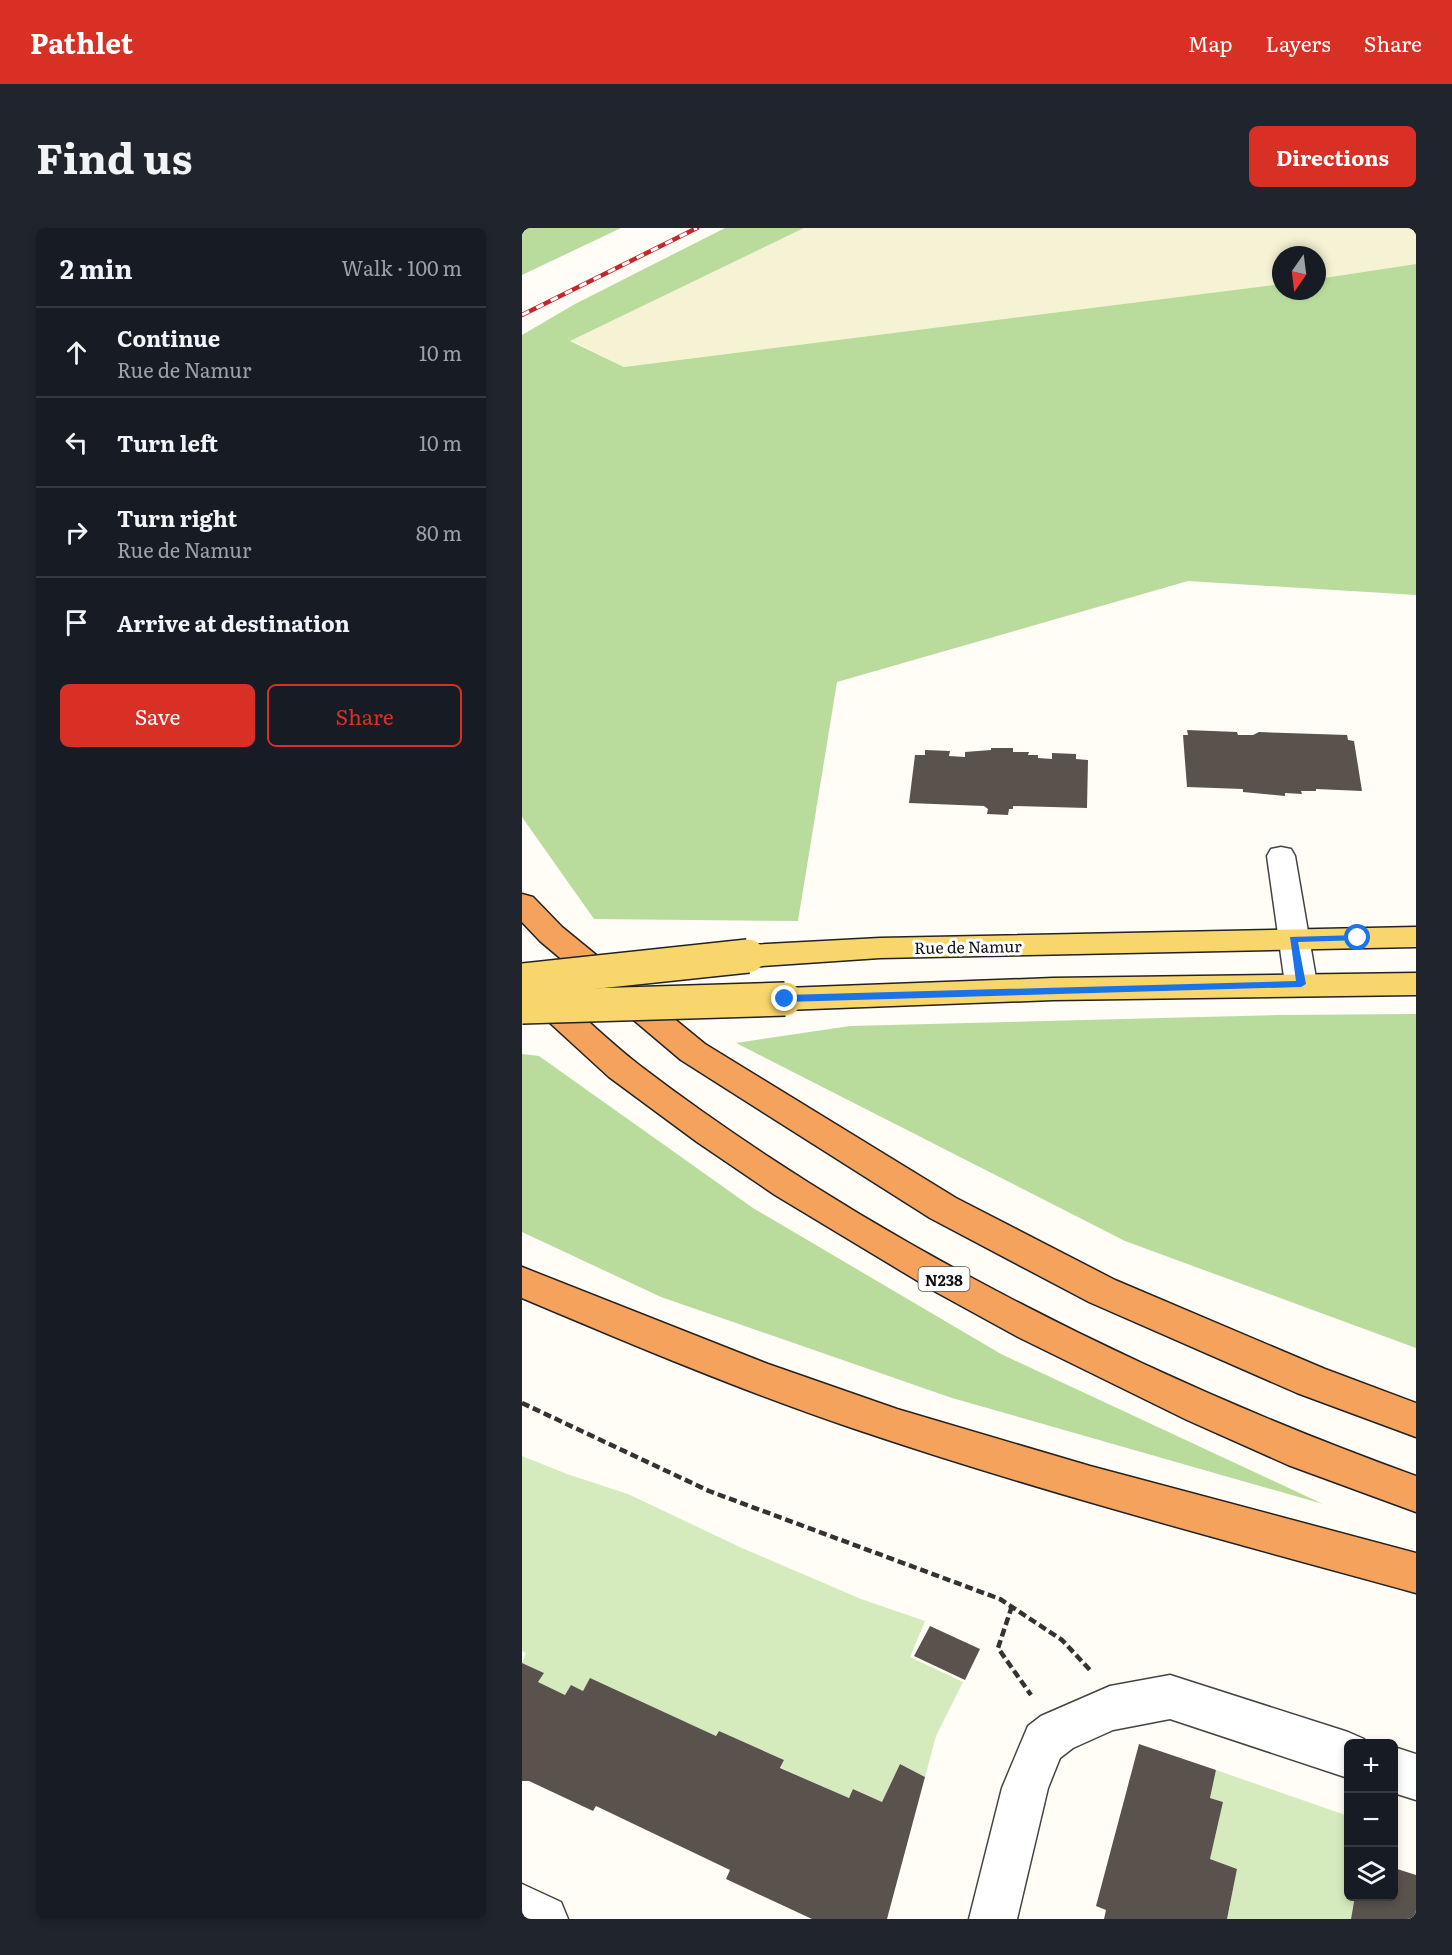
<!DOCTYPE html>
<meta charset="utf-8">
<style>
:root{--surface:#171b24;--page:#20242c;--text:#f1f3f6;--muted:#9ea1a6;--line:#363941;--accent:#d93025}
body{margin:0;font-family:Literata,serif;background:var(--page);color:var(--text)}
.controls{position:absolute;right:18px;bottom:18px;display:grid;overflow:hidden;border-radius:9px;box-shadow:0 3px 9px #0003}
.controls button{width:54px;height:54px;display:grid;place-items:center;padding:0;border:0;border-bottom:2px solid var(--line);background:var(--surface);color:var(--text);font:30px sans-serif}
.compass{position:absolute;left:750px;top:18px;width:54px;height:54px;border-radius:50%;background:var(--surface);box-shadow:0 3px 9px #0003;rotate:194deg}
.stop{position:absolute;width:18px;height:18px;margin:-14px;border:4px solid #1a73e8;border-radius:50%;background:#fff}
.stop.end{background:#1a73e8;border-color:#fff;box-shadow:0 2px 6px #0008}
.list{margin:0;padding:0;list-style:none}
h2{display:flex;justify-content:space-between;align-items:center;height:78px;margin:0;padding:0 24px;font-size:26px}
h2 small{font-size:20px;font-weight:400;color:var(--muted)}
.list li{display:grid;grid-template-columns:39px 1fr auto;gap:18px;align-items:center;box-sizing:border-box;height:90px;padding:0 24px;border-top:2px solid var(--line)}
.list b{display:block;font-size:22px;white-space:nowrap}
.list p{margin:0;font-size:20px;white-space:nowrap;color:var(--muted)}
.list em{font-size:20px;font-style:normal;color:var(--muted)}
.actions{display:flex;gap:12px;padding:18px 24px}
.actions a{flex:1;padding:14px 0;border:2px solid var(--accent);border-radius:9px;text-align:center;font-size:21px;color:var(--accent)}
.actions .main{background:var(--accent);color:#fff}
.icon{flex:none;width:33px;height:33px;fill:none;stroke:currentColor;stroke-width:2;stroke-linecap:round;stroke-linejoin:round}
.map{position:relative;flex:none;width:894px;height:1691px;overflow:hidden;border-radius:9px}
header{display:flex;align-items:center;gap:36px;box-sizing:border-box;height:84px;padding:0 30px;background:var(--accent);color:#fff}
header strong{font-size:28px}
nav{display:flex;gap:33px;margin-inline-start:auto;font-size:21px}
.intro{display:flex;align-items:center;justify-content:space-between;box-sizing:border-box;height:144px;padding:0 36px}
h1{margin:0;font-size:42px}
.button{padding:15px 27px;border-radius:9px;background:var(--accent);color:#fff;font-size:21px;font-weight:700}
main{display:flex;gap:36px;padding:0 36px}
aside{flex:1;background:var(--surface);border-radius:9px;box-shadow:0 3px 9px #0003}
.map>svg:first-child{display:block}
.farmland{fill:#f6f3d4}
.green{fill:#d5ebbd}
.forest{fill:#b9dc9c}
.building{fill:#5a524d}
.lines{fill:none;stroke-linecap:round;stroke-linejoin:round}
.minor-casing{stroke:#444;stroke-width:3}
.major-casing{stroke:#222;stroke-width:3}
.highway-casing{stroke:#222;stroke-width:3}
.path{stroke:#333;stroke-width:4.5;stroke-dasharray:8 4;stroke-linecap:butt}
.minor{fill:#fff;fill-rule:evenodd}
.major{fill:#f9d66b;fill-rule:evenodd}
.highway{fill:#f5a25d;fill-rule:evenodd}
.rail-casing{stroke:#c4262e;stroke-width:4.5}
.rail{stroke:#fff;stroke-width:3;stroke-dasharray:8;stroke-linecap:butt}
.major-bridge-casing{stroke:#222;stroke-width:36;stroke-linecap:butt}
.major-bridge{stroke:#f9d66b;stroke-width:33}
.route{fill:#1a73e8}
.labels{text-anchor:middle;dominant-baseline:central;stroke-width:6;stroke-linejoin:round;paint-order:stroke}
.shield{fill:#fff;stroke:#585858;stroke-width:1.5}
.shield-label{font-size:15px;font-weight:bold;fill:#111}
.street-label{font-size:16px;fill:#111;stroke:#fff}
</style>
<header>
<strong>Pathlet</strong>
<nav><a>Map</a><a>Layers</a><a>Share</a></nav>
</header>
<div class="intro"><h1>Find us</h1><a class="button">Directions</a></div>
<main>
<aside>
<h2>2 min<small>Walk · 100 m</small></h2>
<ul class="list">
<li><svg class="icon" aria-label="ahead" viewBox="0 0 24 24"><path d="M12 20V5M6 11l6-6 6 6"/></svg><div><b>Continue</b><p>Rue de Namur</p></div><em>10 m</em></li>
<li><svg class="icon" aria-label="left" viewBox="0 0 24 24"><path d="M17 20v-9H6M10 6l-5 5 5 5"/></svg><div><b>Turn left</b></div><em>10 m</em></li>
<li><svg class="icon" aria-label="right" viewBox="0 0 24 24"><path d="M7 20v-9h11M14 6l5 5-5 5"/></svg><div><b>Turn right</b><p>Rue de Namur</p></div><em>80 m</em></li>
<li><svg class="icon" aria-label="arrive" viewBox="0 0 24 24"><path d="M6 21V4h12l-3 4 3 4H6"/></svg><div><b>Arrive at destination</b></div></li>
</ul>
<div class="actions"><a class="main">Save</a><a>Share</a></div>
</aside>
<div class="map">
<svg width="894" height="1691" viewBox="0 0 894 1691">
<rect width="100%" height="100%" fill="#fffdf5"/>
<polygon class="farmland" points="282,0 894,0 894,36 795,51 795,27 759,27 759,56 102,139 48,112"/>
<g class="green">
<polygon points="0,1228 45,1246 106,1266 220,1320 339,1371 403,1393 388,1429 441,1454 414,1508 403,1549 378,1536 360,1574 332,1561 327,1570 259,1540 262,1532 197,1503 194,1508 68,1451 61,1463 49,1458 43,1467 16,1454 22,1445 0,1435 4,1425 0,1423"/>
<polygon points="694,1542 826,1588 826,1668 833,1669 829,1691 705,1691 715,1641 688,1631 701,1574 688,1570"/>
</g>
<g class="forest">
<polygon points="0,0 99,0 0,47"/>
<polygon points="203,0 282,0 48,113 102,139 759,56 759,63 795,63 795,51 894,36 894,367 666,353 315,454 276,693 72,691 0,589 0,107 53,76"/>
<polygon points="894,786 894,1120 603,1013 214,815 328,798 755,787"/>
<polygon points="0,826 17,828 231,980 479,1126 801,1276 430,1170 139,1069 0,1004"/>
</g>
<g class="building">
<polygon points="665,502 715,504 716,507 731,507 737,504 825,507 826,512 832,513 840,563 794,561 794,563 779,563 780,566 763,565 763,568 721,564 721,561 665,559 661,507 666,507"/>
<polygon points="469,520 491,520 491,524 507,524 506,527 516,527 516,530 530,531 530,525 554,526 554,531 566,532 565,580 491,578 491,581 487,581 486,587 465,586 466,581 462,578 387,575 393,527 403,527 403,522 428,523 427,528 443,529 443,524 469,522"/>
<polygon points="408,1398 458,1421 443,1452 392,1428"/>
<polygon points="0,1435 22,1445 16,1454 43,1467 49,1457 61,1463 68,1450 194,1508 197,1503 262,1532 258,1540 327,1570 331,1561 360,1574 378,1536 403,1549 365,1691 290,1691 204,1651 208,1642 74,1578 71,1583 7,1553 0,1553"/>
<polygon points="617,1516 694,1542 688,1570 701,1574 688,1631 715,1641 705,1691 582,1691 584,1682 574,1678"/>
<polygon points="872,1640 894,1647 894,1691 829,1691 833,1668 872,1668"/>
</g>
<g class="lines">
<g class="minor-casing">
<g id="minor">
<polygon points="759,619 769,621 773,628 795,756 790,764 779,767 768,764 763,756 745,628 749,621"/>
<polygon points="648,1447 826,1504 842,1511 844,1516 826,1516 826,1550 648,1491 591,1502 551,1520 538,1530 526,1560 495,1691 447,1691 480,1560 506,1498 519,1488 588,1458"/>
<polygon points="872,1519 894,1526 894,1572 872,1565"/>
<polygon points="0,1656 39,1674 46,1691 0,1691"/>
</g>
</g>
<g class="major-casing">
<g id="major">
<polygon points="894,699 894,719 358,730 226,739 215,735 211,728 215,721 226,717 358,710"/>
<polygon points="894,745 894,767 531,772 263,782 252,779 247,771 252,763 263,760 531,750"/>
</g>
</g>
<g class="highway-casing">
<g id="highway">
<polygon points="0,666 11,669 40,699 183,816 434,970 593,1052 803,1141 894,1175 894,1209 775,1165 567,1074 408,990 159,832 18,713 0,694"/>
<path d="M15 754 26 757C58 785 88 815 121 840 347 1012 628 1152 894 1248V1284L766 1237 665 1192 496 1109 414 1064 253 967 175 914 87 849 4 773 0 764 4 757Z"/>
<path d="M0 1039 246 1136 375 1181 568 1238 894 1325V1365C705 1313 516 1263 330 1200 218 1162 109 1116 0 1070Z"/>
</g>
</g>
<g class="path">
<polyline points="0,1175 187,1263 478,1371 540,1412 568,1442"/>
<polyline points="490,1378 476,1420 509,1467"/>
</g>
<use href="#minor" class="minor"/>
<use href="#major" class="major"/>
<use href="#highway" class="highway"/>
<g class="rail-casing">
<polyline id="rail" points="0,87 175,0"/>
</g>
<use href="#rail" class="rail"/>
<g class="major-bridge-casing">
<g id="major-bridge">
<polyline points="0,752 226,728"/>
<polyline points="0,779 263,771"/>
</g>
</g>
<use href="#major-bridge" class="major-bridge"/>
</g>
<polygon class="route" points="836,707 841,710 840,712 776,714 784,756 779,759 263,774 258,771 263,767 774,753 768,709"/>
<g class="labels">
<rect class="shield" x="396.5" y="1039" width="51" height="24" rx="4.5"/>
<g class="shield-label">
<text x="422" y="1051">N238</text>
</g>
<g class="street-label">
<text transform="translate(446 718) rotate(-1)">Rue de Namur</text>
</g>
</g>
</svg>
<div class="controls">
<button>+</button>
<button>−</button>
<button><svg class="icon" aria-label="layers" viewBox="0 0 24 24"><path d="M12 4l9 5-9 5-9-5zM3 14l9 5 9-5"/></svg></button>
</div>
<svg class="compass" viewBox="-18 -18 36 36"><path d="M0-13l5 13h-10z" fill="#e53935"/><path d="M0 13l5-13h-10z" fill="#9ea1a6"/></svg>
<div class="stop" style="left:836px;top:710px"></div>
<div class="stop end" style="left:263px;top:771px"></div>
</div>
</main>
